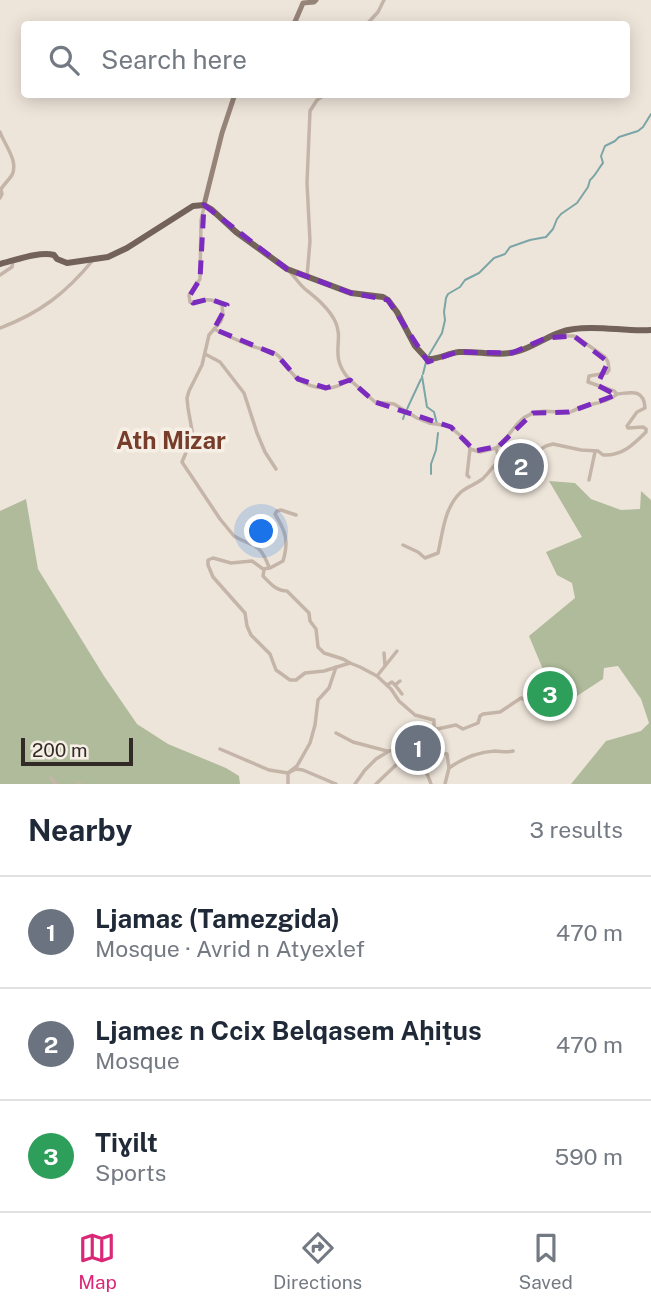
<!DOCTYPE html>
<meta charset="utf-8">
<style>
:root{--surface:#fff;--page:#f2f2f3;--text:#1f2937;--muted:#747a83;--line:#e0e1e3;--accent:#db2777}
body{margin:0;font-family:"Public Sans",sans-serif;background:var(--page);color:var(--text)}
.scale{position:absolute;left:21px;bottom:18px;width:112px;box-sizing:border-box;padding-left:7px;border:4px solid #322a27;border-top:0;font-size:19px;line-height:24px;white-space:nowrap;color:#322a27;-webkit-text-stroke:5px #f6efe5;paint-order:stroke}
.you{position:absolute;left:262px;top:532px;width:24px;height:24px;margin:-18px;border:5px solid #fff;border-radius:50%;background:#1a73e8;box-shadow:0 0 0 10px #1a73e833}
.badge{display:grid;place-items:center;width:46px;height:46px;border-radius:50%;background:var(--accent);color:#fff;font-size:23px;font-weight:700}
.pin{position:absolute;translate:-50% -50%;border:4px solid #fff;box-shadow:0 2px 7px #0006}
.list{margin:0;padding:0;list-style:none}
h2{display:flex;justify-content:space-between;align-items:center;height:91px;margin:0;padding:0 28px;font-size:30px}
h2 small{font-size:23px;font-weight:400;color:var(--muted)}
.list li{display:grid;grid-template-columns:46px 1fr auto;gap:21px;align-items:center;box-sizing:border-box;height:112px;padding:0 28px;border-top:2px solid var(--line)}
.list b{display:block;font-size:26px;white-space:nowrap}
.list p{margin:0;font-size:23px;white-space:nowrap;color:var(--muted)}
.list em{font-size:23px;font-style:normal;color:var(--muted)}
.icon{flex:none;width:38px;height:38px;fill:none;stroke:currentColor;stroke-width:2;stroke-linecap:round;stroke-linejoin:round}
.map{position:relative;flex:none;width:651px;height:784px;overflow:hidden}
.search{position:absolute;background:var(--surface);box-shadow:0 4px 18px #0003;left:21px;right:21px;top:21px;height:77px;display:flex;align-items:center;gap:18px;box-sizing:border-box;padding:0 24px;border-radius:7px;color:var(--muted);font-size:26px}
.sheet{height:427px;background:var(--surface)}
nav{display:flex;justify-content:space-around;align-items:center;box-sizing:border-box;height:98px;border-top:2px solid var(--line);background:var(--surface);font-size:19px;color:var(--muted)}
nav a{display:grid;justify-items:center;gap:4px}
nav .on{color:var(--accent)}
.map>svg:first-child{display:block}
.green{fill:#b0bb9c}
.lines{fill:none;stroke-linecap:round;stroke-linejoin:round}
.stream{stroke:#7ca5a7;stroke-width:2}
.street{stroke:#c4b5a8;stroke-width:3.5}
.secondary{stroke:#978479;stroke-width:5}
.primary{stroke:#72625a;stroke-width:6}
.marked{fill:none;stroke:#7b2cbf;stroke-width:5;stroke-dasharray:14 9;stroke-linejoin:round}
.labels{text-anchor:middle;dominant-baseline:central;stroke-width:7;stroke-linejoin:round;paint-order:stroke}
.quarter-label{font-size:24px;font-weight:bold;fill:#773c2a;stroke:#f6efe5}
</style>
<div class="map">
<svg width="651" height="784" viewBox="0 0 651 784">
<rect width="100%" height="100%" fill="#eee5da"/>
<g class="green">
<polygon points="549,481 575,483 591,499 621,510 640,509 641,491 651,500 651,784 571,784 606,741 641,731 649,723 641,699 618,666 604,668 603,679 577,696 567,697 567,686 561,679 549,678 542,667 529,636 575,598 572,583 557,575 546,552 582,537"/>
<polygon points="26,499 38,569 104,676 137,724 168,744 226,768 239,776 240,784 0,784 0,511"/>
</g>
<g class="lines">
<g class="stream">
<path d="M429 355 442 333 445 320 444 312 446 298 448 294 460 287 465 280 479 273 494 258 505 254 510 247 530 240 546 237 553 229 557 219 561 214 577 203 588 187 590 180C596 175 598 169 603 163L601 156 605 146 615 141 619 137 638 131 643 127 651 114"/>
<polyline points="423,374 426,362"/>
<polyline points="422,376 427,407 434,412 437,424"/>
<polyline points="407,409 421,379"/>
<polyline points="403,419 405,413"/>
<polyline points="431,474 431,464 436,450 438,433"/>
</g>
<g class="street">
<polyline points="367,24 378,12 384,0"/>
<path d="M0 132C4 144 19 161 12 175 9 180 4 184 1 189L2 194 0 198"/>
<path d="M204 207 201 220 200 279 189 295 190 302 193 303C204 298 213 298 222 305L223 315 221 321 209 335 202 365 189 391 187 398 188 408 193 436 182 462 220 519 234 536C254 548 259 541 269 567"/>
<polyline points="0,275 12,267 13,261"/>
<polyline points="307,277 310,241 307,183 310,111 317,100 326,94"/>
<path d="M0 328C40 313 66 293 93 260"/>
<path d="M214 329C227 335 241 343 255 347 262 350 270 349 276 354 285 360 289 373 298 379 313 390 336 392 349 379 328 355 345 341 335 321 328 307 316 298 305 289 299 284 295 277 290 272"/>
<polyline points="205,354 220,362 244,393 257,433 265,452 276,469"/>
<polyline points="349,379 375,402 394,404 417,418 429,423 449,426 468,442 470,449 480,452 496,448"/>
<path d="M500 461H516L526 458 546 446 553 444 581 450 598 451 603 455C622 456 633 445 646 432V429L643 427 628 428 627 426 637 412 645 408C644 388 631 393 616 394"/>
<polyline points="469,477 467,475 470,449"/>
<polyline points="589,480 595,452"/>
<path d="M296 515 281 510 277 511 275 514C286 532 289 541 283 561L270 568 263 569 252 561 231 563 213 558 208 560V565L213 577 245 613 247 626 251 635 270 654 276 670 290 680H296L305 673 324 671 350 663 360 667 377 676 391 689 399 701 415 715 434 720V728"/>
<path d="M403 545 418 552 425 558 438 553C443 532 444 508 461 492 467 487 474 485 481 480 488 475 491 467 500 461L496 448C509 439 515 420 531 414 547 408 556 414 569 412 572 412 577 409 579 408 591 403 605 404 616 395V393L614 391 588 382 589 376 607 373 609 370 608 362 605 357 578 338 574 336H555"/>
<path d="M264 570 263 576C270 583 276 591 287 591L309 613 310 621 316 629 318 647 324 653 343 659 350 663"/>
<polyline points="384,653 385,665"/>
<polyline points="377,676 397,651"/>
<polyline points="387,685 392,682 395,685 400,681"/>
<polyline points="395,685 402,694"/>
<polyline points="336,733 353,742 387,751"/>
<polyline points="220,749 269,770 288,773 296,769 303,770 336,784"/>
<polyline points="424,755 437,752 447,754 449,768"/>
<polyline points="51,778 56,784"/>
<polyline points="79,784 80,784"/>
<polyline points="288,784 288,773 297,766 310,743 315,725 318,700 329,688 336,667"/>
<path d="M355 784 365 770 376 759 389 751 404 749 427 728 437 729 456 725 463 729 478 723 480 716 483 714 500 712 521 698C532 702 531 705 539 695L547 694"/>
<polyline points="376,784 399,762 404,749"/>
<path d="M431 784C428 775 422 765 424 756 426 746 432 738 434 728"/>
<path d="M445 784 449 768C463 758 477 752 495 751 501 751 506 753 513 751"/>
</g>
<g class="secondary">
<polyline points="294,24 303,3 314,2 316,0"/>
<polyline points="204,205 222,133 235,94"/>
</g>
<path class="primary" d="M0 264C16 260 40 251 54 255L57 259 67 263 108 257 127 248 193 206 204 205 211 209 236 232 287 269 351 293 383 297 388 300 397 312 415 346 427 359C438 360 448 353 459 352 479 351 499 357 519 351 538 345 554 331 574 329 599 325 626 332 651 330"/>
</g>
<path class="marked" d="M204 205 287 269 351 293 388 300 428 362 457 352 512 353 546 338 574 336 608 362 597 385 616 395 569 412 533 413 499 446 475 451 451 427 375 402 350 380 326 388 298 379 277 355 214 329 227 305 209 299 193 303 189 297 200 279Z"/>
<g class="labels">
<g class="quarter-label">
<text x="171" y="440">Ath Mizar</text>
</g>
</g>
</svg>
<div class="scale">200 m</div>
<div class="you"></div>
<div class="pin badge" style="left:418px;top:748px;background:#6b7280">1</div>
<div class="pin badge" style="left:521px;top:466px;background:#6b7280">2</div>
<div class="pin badge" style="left:550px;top:694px;background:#2e9e5b">3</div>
<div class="search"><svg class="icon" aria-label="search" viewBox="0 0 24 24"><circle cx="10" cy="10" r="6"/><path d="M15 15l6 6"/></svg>Search here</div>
</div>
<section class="sheet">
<h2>Nearby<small>3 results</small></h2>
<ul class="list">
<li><span class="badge" style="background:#6b7280">1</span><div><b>Ljamaɛ (Tamezgida)</b><p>Mosque · Avrid n Atyexlef</p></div><em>470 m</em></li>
<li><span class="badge" style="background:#6b7280">2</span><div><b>Ljameɛ n Ccix Belqasem Aḥiṭus</b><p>Mosque</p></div><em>470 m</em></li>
<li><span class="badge" style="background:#2e9e5b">3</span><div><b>Tiɣilt</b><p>Sports</p></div><em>590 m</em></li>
</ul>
</section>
<nav>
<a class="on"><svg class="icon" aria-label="map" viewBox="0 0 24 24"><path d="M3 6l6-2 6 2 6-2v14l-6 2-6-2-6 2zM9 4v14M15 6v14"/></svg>Map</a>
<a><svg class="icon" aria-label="directions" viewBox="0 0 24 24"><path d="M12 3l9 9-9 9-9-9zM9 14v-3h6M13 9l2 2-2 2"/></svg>Directions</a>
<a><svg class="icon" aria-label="saved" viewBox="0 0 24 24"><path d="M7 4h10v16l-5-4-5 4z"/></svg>Saved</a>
</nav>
